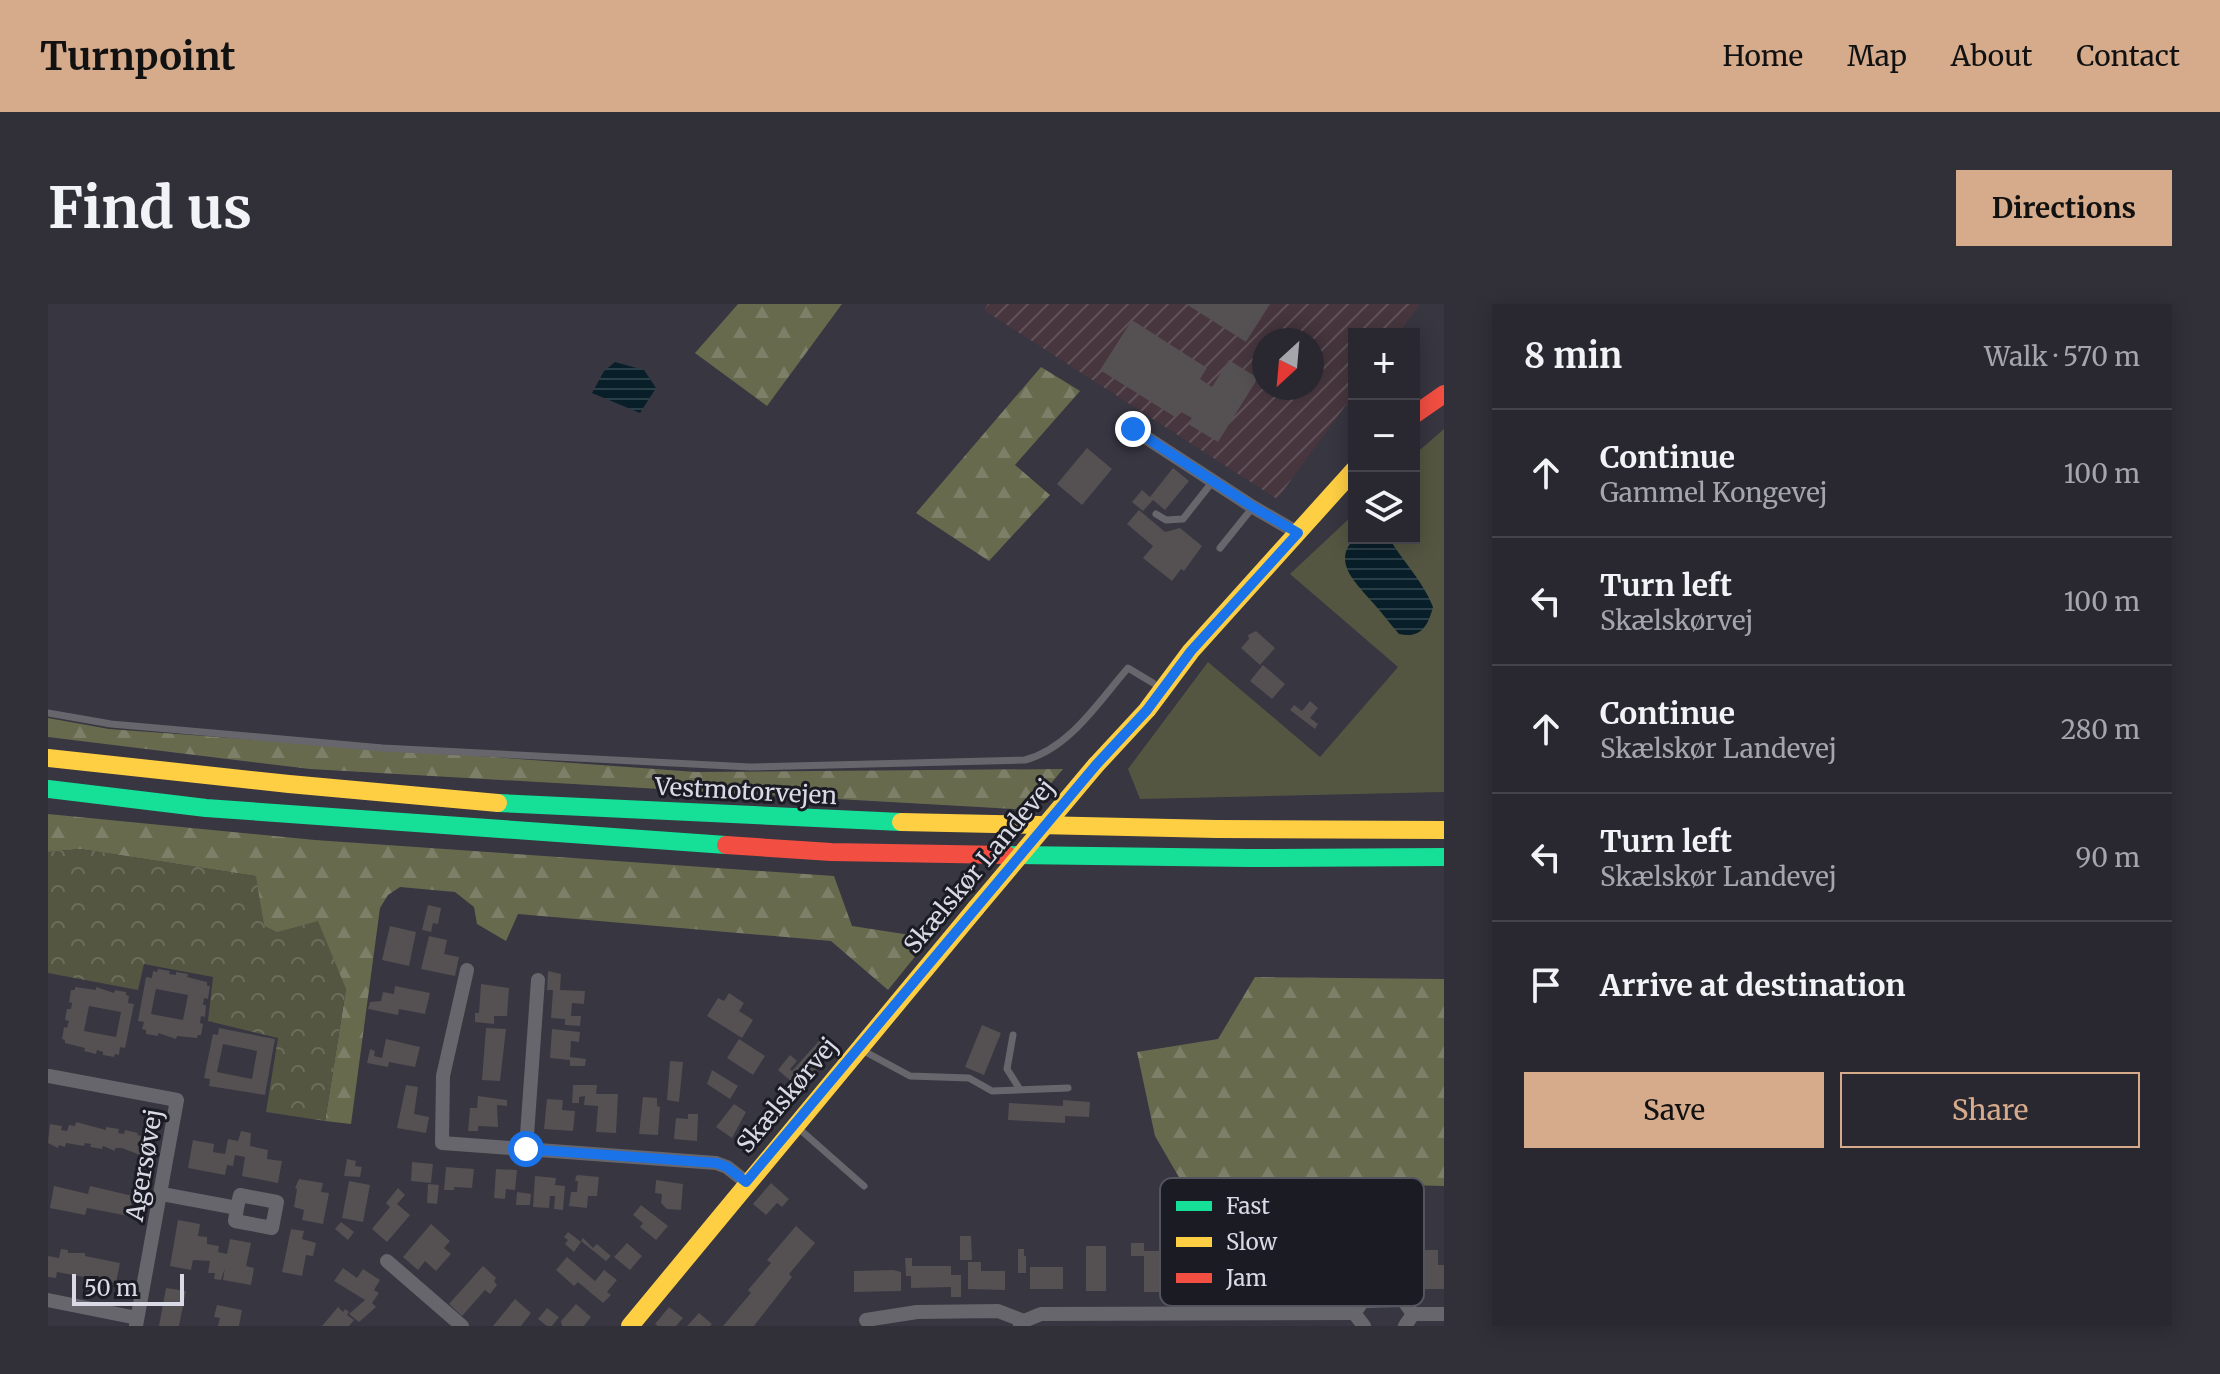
<!DOCTYPE html>
<meta charset="utf-8">
<style>
:root{--surface:#292831;--page:#313039;--text:#f1f3f6;--muted:#a5a6ab;--line:#45444d;--accent:#d6ab8b}
body{margin:0;font-family:Merriweather,serif;background:var(--page);color:var(--text)}
.controls{position:absolute;right:24px;top:24px;display:grid;overflow:hidden;border-radius:0px;box-shadow:0 4px 20px #0003}
.controls button{width:72px;height:72px;display:grid;place-items:center;padding:0;border:0;border-bottom:2px solid var(--line);background:var(--surface);color:var(--text);font:40px sans-serif}
.compass{position:absolute;left:1204px;top:24px;width:72px;height:72px;border-radius:50%;background:var(--surface);box-shadow:0 4px 20px #0003;rotate:206deg}
.scale{position:absolute;left:24px;bottom:20px;width:112px;box-sizing:border-box;padding-left:8px;border:4px solid #dadae6;border-top:0;font-size:22px;line-height:28px;white-space:nowrap;color:#dadae6;-webkit-text-stroke:6px #1b1b24;paint-order:stroke}
.stop{position:absolute;width:24px;height:24px;margin:-18px;border:6px solid #1a73e8;border-radius:50%;background:#fff}
.stop.end{background:#1a73e8;border-color:#fff;box-shadow:0 2px 8px #0008}
.list{margin:0;padding:0;list-style:none}
h2{display:flex;justify-content:space-between;align-items:center;height:104px;margin:0;padding:0 32px;font-size:34px}
h2 small{font-size:26px;font-weight:400;color:var(--muted)}
.list li{display:grid;grid-template-columns:52px 1fr auto;gap:24px;align-items:center;box-sizing:border-box;height:128px;padding:0 32px;border-top:2px solid var(--line)}
.list b{display:block;font-size:30px;white-space:nowrap}
.list p{margin:0;font-size:26px;white-space:nowrap;color:var(--muted)}
.list em{font-size:26px;font-style:normal;color:var(--muted)}
.actions{display:flex;gap:16px;padding:24px 32px}
.actions a{flex:1;padding:18px 0;border:2px solid var(--accent);border-radius:0px;text-align:center;font-size:28px;color:var(--accent)}
.actions .main{background:var(--accent);color:#111}
.icon{flex:none;width:44px;height:44px;fill:none;stroke:currentColor;stroke-width:2;stroke-linecap:round;stroke-linejoin:round}
.map{position:relative;flex:none;width:1396px;height:1022px;overflow:hidden;border-radius:0px}
header{display:flex;align-items:center;gap:48px;box-sizing:border-box;height:112px;padding:0 40px;background:var(--accent);color:#111}
header strong{font-size:38px}
nav{display:flex;gap:44px;margin-inline-start:auto;font-size:28px}
.intro{display:flex;align-items:center;justify-content:space-between;box-sizing:border-box;height:192px;padding:0 48px}
h1{margin:0;font-size:56px}
.button{padding:20px 36px;border-radius:0px;background:var(--accent);color:#111;font-size:28px;font-weight:700}
main{display:flex;gap:48px;padding:0 48px}
aside{flex:1;background:var(--surface);border-radius:0px;box-shadow:0 4px 20px #0003}
.map>svg:first-child{display:block}
.industrial{fill:url(#industrial-furrows);fill-rule:evenodd}
.grass{fill:#545642}
.forest{fill:url(#forest-firs)}
.park{fill:url(#park-crowns)}
.water{fill:url(#water-rules)}
.building{fill:#555052;fill-rule:evenodd}
.lines{fill:none;stroke-linecap:round;stroke-linejoin:round}
.lane{stroke:#67666c;stroke-width:7}
.street{stroke:#67666c;stroke-width:14}
.fast{stroke:#16e098;stroke-width:18}
.slow{stroke:#ffcf43;stroke-width:18}
.jam{stroke:#f24e42;stroke-width:18}
.slow-bridge{stroke:#ffcf43;stroke-width:18}
.route{stroke:#1a73e8;stroke-width:10}
.labels{text-anchor:middle;dominant-baseline:central;stroke-width:6;stroke-linejoin:round;paint-order:stroke}
.street-label{font-size:24px;fill:#dadae6;stroke:#1b1b24}
.key{fill:#1b1b24;stroke:#54545e;stroke-width:2}
.key-label{font-size:22px;fill:#dadae6}
</style>
<header>
<strong>Turnpoint</strong>
<nav><a>Home</a><a>Map</a><a>About</a><a>Contact</a></nav>
</header>
<div class="intro"><h1>Find us</h1><a class="button">Directions</a></div>
<main>
<div class="map">
<svg width="1396" height="1022" viewBox="0 0 1396 1022">
<defs>
<pattern id="industrial-furrows" width="10" height="10" patternUnits="userSpaceOnUse" patternTransform="scale(2)"><rect width="10" height="10" fill="#47363e"/><path d="M-1 1l2-2M0 10L10 0M9 11l2-2" fill="none" stroke="#61525a"/></pattern>
<pattern id="forest-firs" width="22" height="20" patternUnits="userSpaceOnUse" patternTransform="scale(2)"><rect width="22" height="20" fill="#686a4e"/><path d="M5 1l3.5 6h-7zM16 11l3.5 6h-7z" fill="#7d7f68"/></pattern>
<pattern id="park-crowns" width="20" height="18" patternUnits="userSpaceOnUse" patternTransform="scale(2)"><rect width="20" height="18" fill="#545642"/><path d="M2 6a3 3 0 1 1 6 0M12 15a3 3 0 1 1 6 0" fill="none" stroke="#6c6e5d"/></pattern>
<pattern id="water-rules" width="6" height="5" patternUnits="userSpaceOnUse" patternTransform="scale(2)"><rect width="6" height="5" fill="#081f2a"/><path d="M0 2.5h6" fill="none" stroke="#2b3f49"/></pattern>
</defs>
<rect width="100%" height="100%" fill="#373641"/>
<path class="industrial" d="M940 0H1372L1350 30H1306V90L1229 195 936 6ZM1216 36H1264V84H1216Z"/>
<polygon class="grass" points="1396,125 1396,488 1092,495 1080,465 1160,358 1272,453 1350,363 1242,270 1306,210 1306,234 1366,234 1366,151"/>
<g class="forest">
<polygon points="690,0 794,0 719,102 647,49"/>
<polygon points="993,63 1032,87 967,161 1002,191 941,257 868,209"/>
<polygon points="0,414 61,425 648,468 1015,465 981,506 262,465 0,433"/>
<polygon points="0,510 267,536 786,572 804,622 882,634 840,686 783,637 470,610 458,637 429,620 426,603 407,588 352,583 340,591 332,604 303,820 277,817 298,685 228,628 216,622 207,572 32,545 0,548"/>
<polygon points="1207,673 1396,675 1396,882 1132,875 1107,832 1089,748 1170,735"/>
</g>
<polygon class="park" points="32,545 208,572 216,622 229,628 270,617 298,685 277,817 218,808 230,734 160,717 165,673 96,660 90,686 0,669 0,548"/>
<g class="water">
<polygon points="567,58 596,66 608,84 592,109 544,89 556,67"/>
<path d="M1307 234H1341C1355 258 1375 277 1385 303 1380 322 1373 335 1351 330 1342 320 1335 310 1326 300 1310 281 1282 258 1307 234Z"/>
</g>
<g class="building">
<polygon points="1138,0 1222,0 1198,38"/>
<polygon points="1084,16 1159,64 1152,75 1164,83 1181,56 1210,74 1170,138 1140,120 1144,114 1131,107 1127,113 1052,66"/>
<polygon points="1039,144 1064,165 1034,201 1009,180"/>
<polygon points="1125,164 1141,177 1117,206 1105,196 1095,207 1084,198 1094,186 1102,193"/>
<polygon points="1091,206 1117,228 1132,224 1154,242 1136,267 1133,265 1124,277 1095,254 1105,242 1079,220"/>
<polygon points="1208,327 1227,344 1212,361 1193,344 1201,335 1200,331"/>
<polygon points="1215,361 1237,380 1224,395 1202,377"/>
<polygon points="1262,397 1270,404 1262,414 1270,420 1267,425 1242,406 1246,401 1254,407"/>
<polygon points="380,601 393,604 390,620 385,619 383,628 374,626"/>
<polygon points="342,622 368,628 361,662 334,656"/>
<polygon points="381,632 399,636 396,650 411,653 407,672 373,665"/>
<path d="M110 665 122 667 121 670 128 671V668L140 670 139 673 159 678V682H162L160 695 156 694 155 701H158L157 713 153 712 152 719 155 720 153 731H150L149 734 129 732 128 735 110 729V732L98 730V726L94 725 96 718 90 717 98 673 104 674 105 667 109 668ZM108 685 140 691 135 716 103 710Z"/>
<polygon points="500,667 513,670 512,686 537,687 536,700 524,699 523,712 533,712 532,722 517,721 517,715 503,714 505,686 499,686"/>
<polygon points="433,680 461,684 459,712 446,712 446,720 427,718 427,709 431,709"/>
<polygon points="347,682 382,689 377,710 351,705 350,711 320,705 322,698 333,697 335,688 346,690"/>
<path d="M27 683 48 686V683L66 689 67 686 78 688V691L81 692 80 699 86 700 77 744 72 743 71 751 67 750 66 753 55 751V748L49 746 48 750 36 747 37 744 17 739V736L14 735 16 723 19 724 21 717 17 716 19 705H23L24 699 21 698 23 686H27ZM41 702 73 708 68 733 36 727Z"/>
<polygon points="681,689 696,699 691,707 705,716 694,734 659,712 670,694 676,697"/>
<polygon points="934,721 953,729 936,771 917,763"/>
<path d="M171 724 227 735 217 791 161 782 162 775 156 774 165 730 170 731ZM175 740 209 747 204 775 169 768Z"/>
<polygon points="438,724 458,725 452,777 434,776"/>
<polygon points="504,725 532,728 531,738 523,737 522,753 538,755 537,762 522,762 522,756 502,754"/>
<polygon points="338,735 372,743 367,763 341,758 340,763 319,759 322,745 327,747 326,752 334,754"/>
<polygon points="691,735 717,752 705,771 679,754"/>
<polygon points="771,737 784,748 751,784 730,766 742,751 749,757 742,765 744,767"/>
<polygon points="622,757 635,758 631,798 619,796"/>
<polygon points="664,766 690,782 682,795 659,780"/>
<polygon points="358,781 370,783 366,810 381,813 378,829 349,824"/>
<polygon points="525,781 549,781 548,790 570,790 568,829 548,828 550,802 536,801 537,792 531,793 531,799 524,799"/>
<polygon points="430,792 459,796 459,802 449,801 450,823 430,822 430,827 420,827 422,804 429,804"/>
<polygon points="595,793 609,794 609,802 612,803 610,831 591,830"/>
<polygon points="499,795 515,796 514,806 527,807 525,827 496,825"/>
<polygon points="1015,796 1042,798 1041,813 1017,812 1017,819 960,816 961,799 1015,802"/>
<polygon points="686,800 698,808 684,834 668,823"/>
<polygon points="640,810 650,810 649,837 626,835 628,814 640,815"/>
<polygon points="28,818 58,826 58,823 71,825 70,829 76,830 77,826 90,829 89,831 95,832 92,851 74,844 67,844 67,847 55,842 54,845 42,843 43,840 37,839 36,842 18,839 17,843 11,841 10,844 0,839 2,820 14,822 13,826 19,827 21,821 27,822"/>
<polygon points="193,827 203,829 202,842 220,846 219,855 234,857 230,879 194,872 197,853 187,851 185,862 179,861 177,871 140,864 145,836 166,840 165,848 177,850 180,835 190,837"/>
<polygon points="299,855 308,857 307,862 314,863 312,873 296,872"/>
<polygon points="364,858 385,860 383,879 363,877"/>
<polygon points="398,863 426,865 424,884 406,883 406,886 396,886"/>
<polygon points="448,865 469,866 467,886 458,885 457,895 446,894"/>
<polygon points="530,871 551,873 549,892 540,892 539,904 521,902 523,888 529,888 530,877 527,877 528,872"/>
<polygon points="487,872 508,874 507,881 517,882 515,906 506,905 507,892 502,892 501,904 485,903"/>
<polygon points="251,875 275,879 273,888 281,889 275,920 254,916 256,906 246,903 249,885 247,884"/>
<polygon points="608,876 635,880 633,906 619,905 613,899 614,890 607,889"/>
<polygon points="301,877 322,881 315,918 294,914"/>
<polygon points="723,879 741,895 734,903 729,899 718,911 705,900"/>
<polygon points="380,880 391,881 389,900 379,899"/>
<polygon points="6,882 40,890 42,882 85,892 81,912 39,904 37,911 2,904"/>
<polygon points="350,884 357,891 349,900 362,911 339,938 324,925 342,903 338,899"/>
<polygon points="469,888 483,890 482,901 468,901"/>
<polygon points="593,901 620,922 608,936 592,923 595,919 585,911"/>
<polygon points="130,916 152,920 150,932 159,933 159,940 171,942 170,948 179,950 182,935 203,939 198,962 206,964 203,981 175,976 177,964 173,976 166,975 167,969 160,969 162,957 145,956 143,966 122,962"/>
<polygon points="293,918 306,928 300,936 287,925"/>
<polygon points="383,920 402,937 396,944 403,950 388,967 377,957 370,966 355,953"/>
<polygon points="748,922 767,939 741,970 744,973 706,1022 675,1022 703,989 700,986 723,959 719,956"/>
<polygon points="243,925 256,927 254,935 268,939 265,952 258,951 254,972 234,968"/>
<polygon points="520,928 533,938 526,948 517,940 520,936 516,933"/>
<polygon points="912,932 923,932 924,956 912,956"/>
<polygon points="535,934 545,944 549,940 563,952 558,957 533,937"/>
<polygon points="579,939 594,952 582,966 566,953"/>
<polygon points="1083,939 1096,939 1096,947 1118,947 1118,953 1129,953 1129,975 1118,975 1118,988 1096,988 1096,952 1083,952"/>
<rect x="1038" y="942" width="20" height="45"/>
<polygon points="13,945 20,946 20,949 37,949 37,952 72,959 68,979 9,968 8,974 0,973 0,952 11,954"/>
<polygon points="970,945 976,945 976,952 978,952 978,969 970,969"/>
<polygon points="1370,946 1390,946 1390,961 1396,961 1396,985 1370,985"/>
<polygon points="519,953 547,977 556,966 569,976 559,988 563,991 555,999 530,978 526,982 508,966"/>
<polygon points="857,954 864,954 864,962 903,962 903,971 913,971 913,993 903,993 903,983 863,984 863,972 858,972"/>
<polygon points="920,958 933,958 933,967 957,967 957,986 920,985"/>
<polygon points="435,962 448,974 446,977 449,981 442,990 437,986 414,1012 401,1000"/>
<rect x="982" y="963" width="33" height="22"/>
<polygon points="295,964 309,974 315,965 332,976 326,986 331,989 324,999 328,1003 311,1018 301,1010 317,996 286,977"/>
<polygon points="845,966 853,968 853,987 806,988 806,967"/>
<polygon points="118,984 138,987 131,1022 111,1022"/>
<polygon points="467,995 483,1009 473,1022 445,1022"/>
<polygon points="528,1000 543,1013 536,1022 514,1022 513,1017"/>
<polygon points="169,1001 194,1006 191,1022 170,1022 172,1014 166,1013"/>
<polygon points="290,1003 295,1008 297,1005 301,1008 299,1011 306,1016 301,1022 274,1022"/>
<polygon points="621,1003 635,1014 628,1022 610,1022 607,1020"/>
<polygon points="499,1004 511,1013 504,1022 499,1022 490,1015"/>
<polygon points="651,1009 664,1020 662,1022 639,1022"/>
</g>
<g class="lines">
<g class="lane">
<polyline points="1108,210 1118,216 1135,215 1165,177"/>
<polyline points="1172,244 1205,203"/>
<path d="M0 409 63 420 335 444 702 463 977 456C1022 444 1051 397 1080 364L1105 379"/>
<polyline points="965,731 959,765 971,784"/>
<polyline points="812,745 862,772 921,774 944,787 1020,784"/>
<polyline points="748,822 816,882"/>
</g>
<g class="street">
<polyline points="1085,125 1205,203 1250,229"/>
<polyline points="419,666 395,772 394,839 668,859 679,863 698,878"/>
<polyline points="1,772 129,796 88,1022"/>
<polyline points="478,845 490,676"/>
<polyline points="114,890 189,904 187,917 224,924 229,898 192,891 189,904"/>
<polyline points="339,957 414,1022"/>
<polyline points="0,996 89,1014"/>
<polyline points="1306,1009 1315,997 1355,996 1365,1010 1357,1022"/>
<polyline points="1306,1009 1316,1022"/>
<polyline points="1365,1010 1396,1010"/>
<polyline points="818,1016 869,1008 950,1007 976,1017"/>
<polyline points="972,1022 976,1017 993,1010 1306,1009"/>
</g>
<g class="fast">
<polyline points="0,485 158,504 678,541"/>
<polyline points="450,499 853,518"/>
<polyline points="959,551 1201,554 1396,553"/>
</g>
<g class="slow">
<polyline points="0,454 241,480 450,499"/>
<polyline points="1048,461 1099,406 1143,347 1306,166"/>
<polyline points="853,518 1168,525 1396,526"/>
<polyline points="582,1022 928,604"/>
</g>
<g class="jam">
<polyline points="1366,111 1396,90"/>
<polyline points="678,541 783,548 959,551"/>
</g>
<polyline class="slow-bridge" points="928,604 1048,461"/>
</g>
<g class="lines">
<polyline class="route" points="478,845 668,859 679,863 698,878 1048,461 1099,406 1143,347 1250,229 1205,203 1085,125"/>
</g>
<g class="labels">
<g class="street-label">
<text transform="translate(698 487) rotate(3)">Vestmotorvejen</text>
<text transform="translate(931 562) rotate(-50)">Skælskør Landevej</text>
<text transform="translate(739 791) rotate(-50)">Skælskørvej</text>
<text transform="translate(96 861) rotate(-80)">Agersøvej</text>
</g>
</g>
<rect x="1112" y="874" width="264" height="128" rx="12" class="key"/>
<rect x="1128" y="897" width="36" height="10" fill="#16e098"/>
<rect x="1128" y="933" width="36" height="10" fill="#ffcf43"/>
<rect x="1128" y="969" width="36" height="10" fill="#f24e42"/>
<g class="key-label">
<text x="1178" y="910">Fast</text>
<text x="1178" y="946">Slow</text>
<text x="1178" y="982">Jam</text>
</g>
</svg>
<div class="controls">
<button>+</button>
<button>−</button>
<button><svg class="icon" aria-label="layers" viewBox="0 0 24 24"><path d="M12 4l9 5-9 5-9-5zM3 14l9 5 9-5"/></svg></button>
</div>
<svg class="compass" viewBox="-18 -18 36 36"><path d="M0-13l5 13h-10z" fill="#e53935"/><path d="M0 13l5-13h-10z" fill="#a5a6ab"/></svg>
<div class="scale">50 m</div>
<div class="stop" style="left:478px;top:845px"></div>
<div class="stop end" style="left:1085px;top:125px"></div>
</div>
<aside>
<h2>8 min<small>Walk · 570 m</small></h2>
<ul class="list">
<li><svg class="icon" aria-label="ahead" viewBox="0 0 24 24"><path d="M12 20V5M6 11l6-6 6 6"/></svg><div><b>Continue</b><p>Gammel Kongevej</p></div><em>100 m</em></li>
<li><svg class="icon" aria-label="left" viewBox="0 0 24 24"><path d="M17 20v-9H6M10 6l-5 5 5 5"/></svg><div><b>Turn left</b><p>Skælskørvej</p></div><em>100 m</em></li>
<li><svg class="icon" aria-label="ahead" viewBox="0 0 24 24"><path d="M12 20V5M6 11l6-6 6 6"/></svg><div><b>Continue</b><p>Skælskør Landevej</p></div><em>280 m</em></li>
<li><svg class="icon" aria-label="left" viewBox="0 0 24 24"><path d="M17 20v-9H6M10 6l-5 5 5 5"/></svg><div><b>Turn left</b><p>Skælskør Landevej</p></div><em>90 m</em></li>
<li><svg class="icon" aria-label="arrive" viewBox="0 0 24 24"><path d="M6 21V4h12l-3 4 3 4H6"/></svg><div><b>Arrive at destination</b></div></li>
</ul>
<div class="actions"><a class="main">Save</a><a>Share</a></div>
</aside>
</main>
